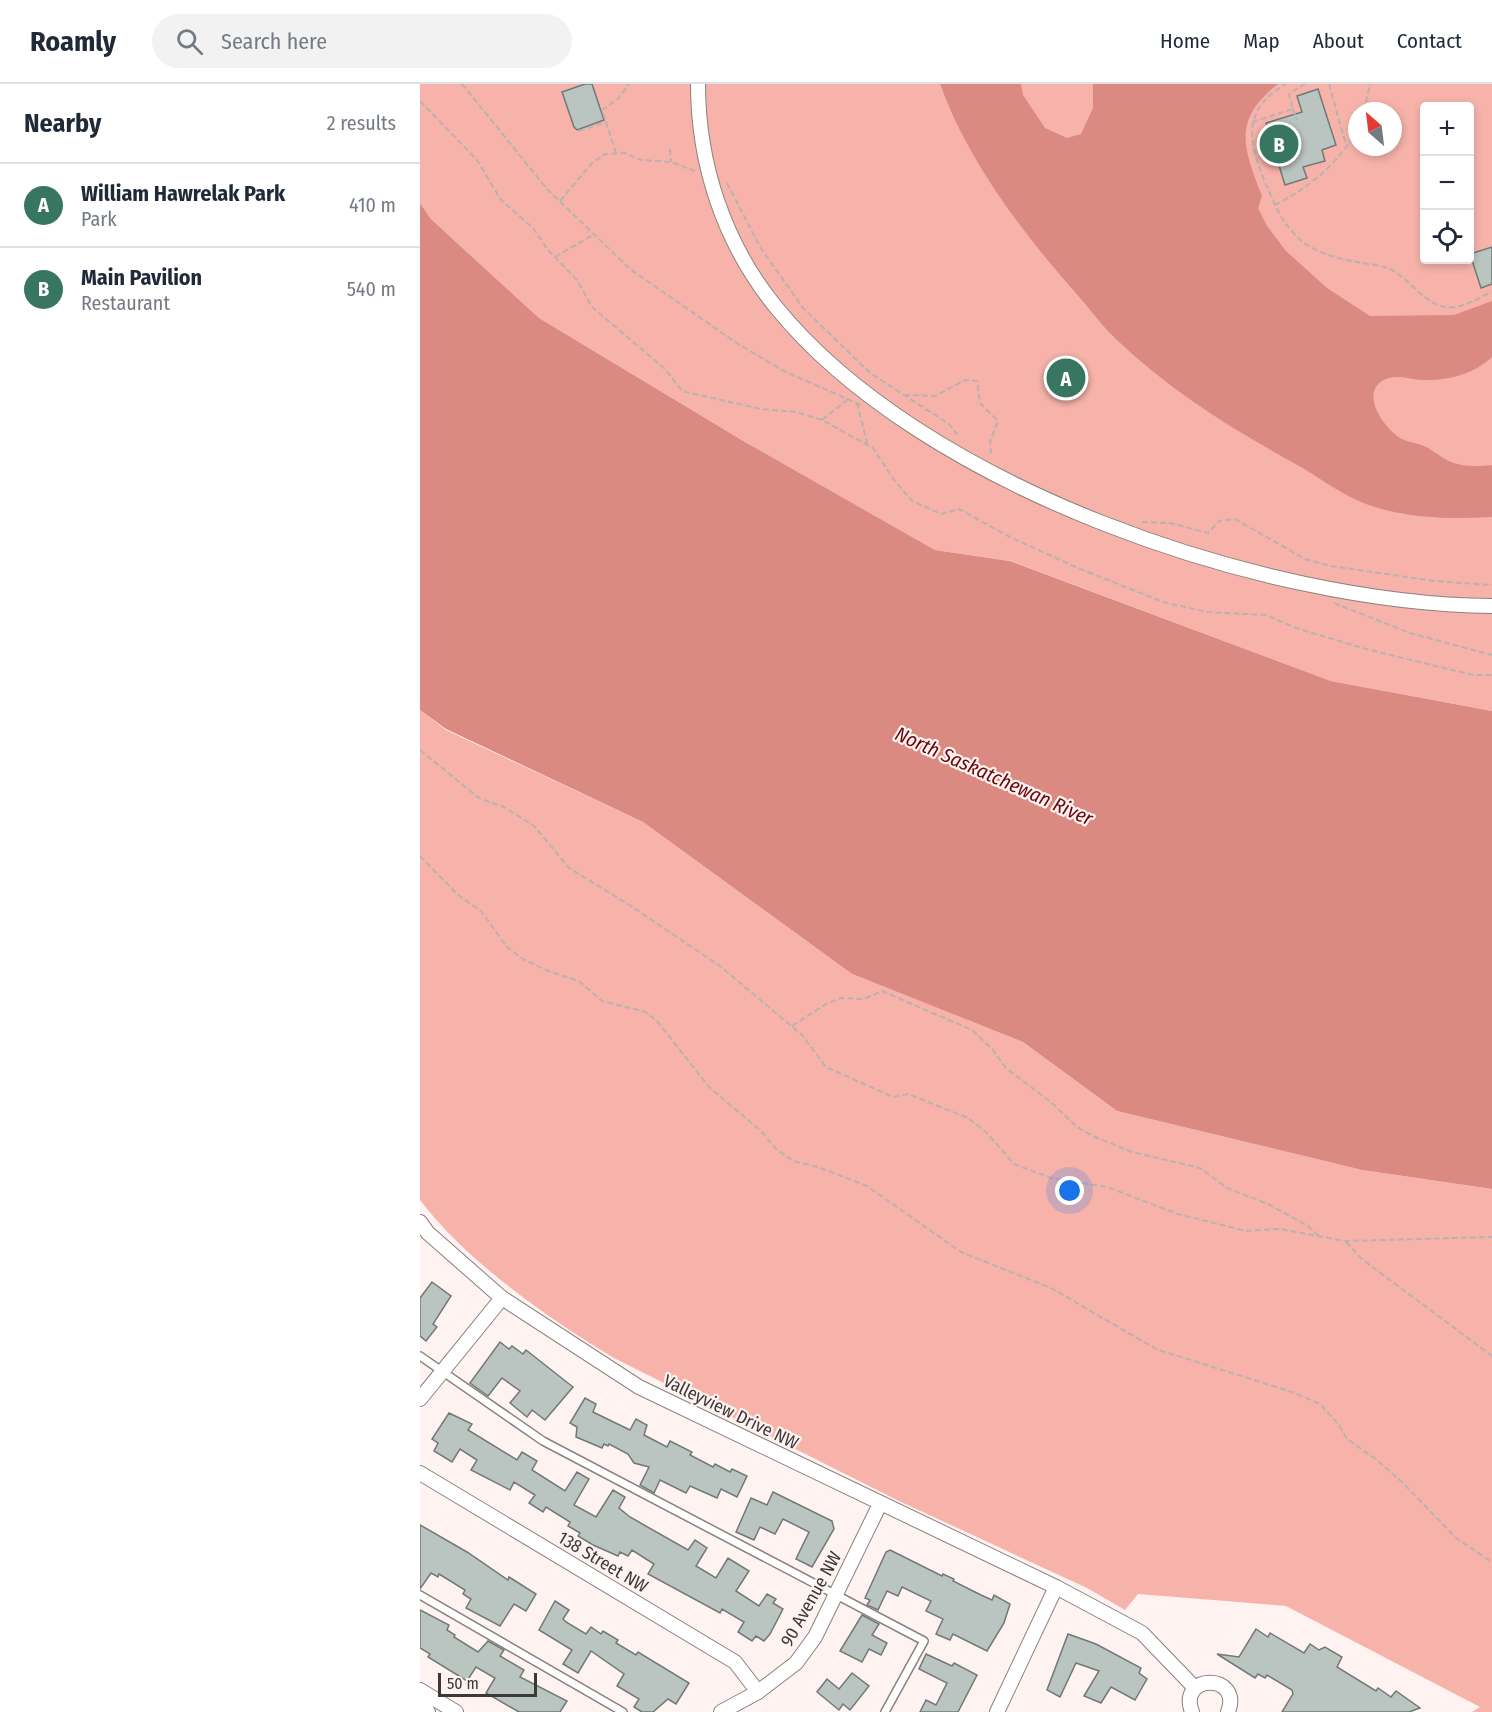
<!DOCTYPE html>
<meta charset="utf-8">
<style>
:root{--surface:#fff;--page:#f2f2f3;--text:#1f2937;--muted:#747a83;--line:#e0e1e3;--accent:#387662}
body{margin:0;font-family:"Fira Sans Condensed",sans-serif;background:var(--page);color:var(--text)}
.controls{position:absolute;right:18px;top:18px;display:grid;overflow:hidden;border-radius:6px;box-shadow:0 3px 9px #0003}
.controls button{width:54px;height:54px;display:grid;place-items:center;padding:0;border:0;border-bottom:2px solid var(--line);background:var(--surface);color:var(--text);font:30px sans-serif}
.compass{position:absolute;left:928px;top:18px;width:54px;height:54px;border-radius:50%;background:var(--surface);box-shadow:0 3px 9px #0003;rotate:332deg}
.scale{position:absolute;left:18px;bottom:15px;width:99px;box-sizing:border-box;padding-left:6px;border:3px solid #3d3938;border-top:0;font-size:16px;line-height:21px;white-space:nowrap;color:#3d3938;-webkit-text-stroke:4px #fff3f2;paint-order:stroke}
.you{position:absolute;left:650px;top:1107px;width:21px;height:21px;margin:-15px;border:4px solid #fff;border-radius:50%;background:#1a73e8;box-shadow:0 0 0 9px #1a73e833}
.badge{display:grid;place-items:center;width:39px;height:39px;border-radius:50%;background:var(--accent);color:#fff;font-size:20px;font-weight:700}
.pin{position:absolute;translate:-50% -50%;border:3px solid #fff;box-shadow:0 2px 6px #0006}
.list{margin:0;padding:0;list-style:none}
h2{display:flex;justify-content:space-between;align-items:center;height:78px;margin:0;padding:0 24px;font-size:26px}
h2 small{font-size:20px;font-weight:400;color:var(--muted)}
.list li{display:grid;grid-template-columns:39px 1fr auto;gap:18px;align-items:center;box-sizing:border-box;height:84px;padding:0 24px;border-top:2px solid var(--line)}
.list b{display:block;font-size:22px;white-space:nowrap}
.list p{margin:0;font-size:20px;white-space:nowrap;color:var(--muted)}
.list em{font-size:20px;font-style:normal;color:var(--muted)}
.icon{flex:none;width:33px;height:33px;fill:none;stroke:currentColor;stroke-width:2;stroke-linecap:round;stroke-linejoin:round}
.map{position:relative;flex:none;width:1072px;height:1628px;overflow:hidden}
header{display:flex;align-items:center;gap:36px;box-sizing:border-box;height:84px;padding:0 30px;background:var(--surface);border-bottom:2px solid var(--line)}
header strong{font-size:28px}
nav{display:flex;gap:33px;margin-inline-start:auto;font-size:21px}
.search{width:420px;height:54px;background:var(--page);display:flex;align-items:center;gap:15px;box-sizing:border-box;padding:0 21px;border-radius:33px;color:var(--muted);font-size:22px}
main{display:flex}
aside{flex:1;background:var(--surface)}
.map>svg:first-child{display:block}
.green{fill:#f7b3aa;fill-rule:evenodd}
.water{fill:#da8a80}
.building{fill:#bac4c0;stroke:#707975;stroke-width:1.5}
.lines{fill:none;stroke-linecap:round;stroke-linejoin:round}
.lane-casing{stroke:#8a807f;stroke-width:10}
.street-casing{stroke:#8a807f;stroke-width:16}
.path{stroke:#bbb1b0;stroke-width:2;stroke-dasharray:6 3;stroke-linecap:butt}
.lane{stroke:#fff;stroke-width:7}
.street{stroke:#fff;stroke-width:14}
.labels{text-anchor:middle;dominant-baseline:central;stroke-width:4.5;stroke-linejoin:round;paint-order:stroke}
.street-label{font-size:18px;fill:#3d3938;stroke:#fff3f2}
.water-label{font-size:20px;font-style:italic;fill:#6a060a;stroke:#fff3f2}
</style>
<header>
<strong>Roamly</strong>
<div class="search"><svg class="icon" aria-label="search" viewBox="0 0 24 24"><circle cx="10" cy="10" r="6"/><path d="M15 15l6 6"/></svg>Search here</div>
<nav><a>Home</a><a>Map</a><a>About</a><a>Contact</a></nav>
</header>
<main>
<aside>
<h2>Nearby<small>2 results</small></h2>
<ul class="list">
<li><span class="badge">A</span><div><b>William Hawrelak Park</b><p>Park</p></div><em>410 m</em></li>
<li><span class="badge">B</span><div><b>Main Pavilion</b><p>Restaurant</p></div><em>540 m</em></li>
</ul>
</aside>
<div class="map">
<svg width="1072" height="1628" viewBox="0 0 1072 1628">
<rect width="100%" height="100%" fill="#fff3f2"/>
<g class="green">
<path d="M0 0H1072V627L911 597 591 477 515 466 320 355 119 234 11 135 0 119ZM1004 22H1050V176H1004ZM937 27H973V63H937Z"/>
<path d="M0 626 26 646 223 738 432 890 603 958 697 1027 942 1086 1072 1105V1628H1052L1060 1623 866 1522 718 1510 705 1526 667 1504 479 1417 194 1274C129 1235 46 1177 0 1116Z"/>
</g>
<g class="water">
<path d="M520 0H601L603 11 625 44 647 54 661 50 673 24V0H858C812 36 823 63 842 112L838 124 847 142 866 167 907 204 950 232 1034 231 1072 217V273C1053 291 1027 297 1000 296 989 295 975 290 964 296 938 309 966 347 982 355 988 358 997 359 1004 362 1011 365 1017 370 1023 374 1037 383 1057 383 1072 381V433C1032 435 994 435 955 423 924 414 900 393 872 378 810 344 748 305 697 256 684 244 673 229 661 215 605 152 549 80 520 0Z"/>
<polygon points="0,119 11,135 119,234 320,355 515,466 590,477 911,597 1072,627 1072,1105 942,1086 697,1027 603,958 432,890 223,738 26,645 0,626"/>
</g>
<g class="building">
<polygon points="165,0 172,0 184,36 157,46 154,43 142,8"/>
<polygon points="898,5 916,61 902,66 905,77 883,83 887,94 865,101 846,39 882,28 877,12"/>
<polygon points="1072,163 1072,200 1061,204 1050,170"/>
<polygon points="12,1198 31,1212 13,1240 17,1243 6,1257 0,1252 0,1214"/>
<polygon points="80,1258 89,1265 92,1262 103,1270 106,1266 153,1303 125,1336 112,1326 107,1333 90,1319 100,1307 82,1294 68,1312 50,1299"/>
<polygon points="165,1314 176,1320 173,1328 210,1346 216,1335 227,1341 224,1351 247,1363 250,1357 272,1368 270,1371 293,1383 295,1380 310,1388 312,1385 327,1392 317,1413 301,1405 297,1414 270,1402 266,1409 240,1396 234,1409 220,1401 229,1383 214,1379 208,1370 189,1360 188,1362 184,1360 182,1364 156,1353 157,1343 150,1339"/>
<polygon points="29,1329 52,1340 48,1346 97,1376 102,1368 117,1377 112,1386 145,1407 157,1388 169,1395 154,1421 176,1433 193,1406 205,1413 199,1424 210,1433 268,1466 275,1456 287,1464 276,1482 296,1494 308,1474 329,1487 316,1507 339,1522 347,1510 356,1515 353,1519 363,1525 350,1550 344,1557 336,1552 332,1557 318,1548 324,1538 302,1525 300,1529 228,1490 234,1480 212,1466 208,1472 200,1468 198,1472 173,1461 158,1452 160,1449 148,1442 150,1438 126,1423 123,1428 109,1419 115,1411 94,1398 90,1406 51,1386 57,1376 40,1365 32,1378 14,1367 18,1359 12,1355"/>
<polygon points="353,1408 412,1437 414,1445 392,1483 376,1475 389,1448 363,1435 355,1450 340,1443 334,1456 316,1448 331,1414 347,1421"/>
<polygon points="0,1441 47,1468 88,1496 89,1493 116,1510 106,1527 94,1520 80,1542 46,1524 51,1515 43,1510 45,1506 19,1490 18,1493 11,1489 0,1505"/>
<polygon points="470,1466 522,1492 523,1490 534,1495 533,1497 561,1511 572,1516 574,1511 590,1520 584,1539 567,1567 533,1550 530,1556 516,1550 523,1535 506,1527 511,1517 482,1503 478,1512 467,1507 458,1526 447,1521 450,1516 445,1514 466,1468"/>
<polygon points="135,1517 149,1526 143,1535 146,1538 166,1550 171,1543 181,1550 183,1547 198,1556 196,1559 216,1571 218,1568 269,1599 256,1620 248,1615 233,1628 222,1628 214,1623 219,1615 197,1602 204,1590 171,1567 158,1589 143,1580 152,1566 119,1546"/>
<polygon points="0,1526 29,1541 27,1546 35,1551 34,1553 58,1568 68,1557 84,1566 80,1572 104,1586 100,1593 147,1617 140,1628 99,1628 66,1609 75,1594 56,1583 47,1597 8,1573 10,1570 0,1564"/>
<polygon points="442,1531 459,1540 452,1551 467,1559 461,1571 449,1565 442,1578 420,1567"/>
<polygon points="836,1545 848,1553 850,1549 884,1569 890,1560 899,1566 905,1563 922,1573 917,1583 956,1607 958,1604 971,1613 976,1607 1000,1624 989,1628 862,1628 873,1610 872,1606 847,1591 845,1594 838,1590 835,1594 797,1570 819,1573"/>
<polygon points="648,1550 676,1560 721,1584 719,1589 727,1595 715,1616 691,1603 681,1619 664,1612 679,1587 656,1579 640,1613 627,1606"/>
<polygon points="506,1570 532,1582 534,1579 557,1591 538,1628 500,1628 506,1616 516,1621 527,1599 499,1585"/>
<polygon points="432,1589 449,1602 430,1626 423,1620 419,1626 397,1608 407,1595 419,1605"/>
</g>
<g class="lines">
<g class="lane-casing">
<g id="lane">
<polyline points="0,1272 123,1357 504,1557 465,1628"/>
<polyline points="0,1511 203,1628"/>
</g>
</g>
<g class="street-casing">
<g id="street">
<path d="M278 0C278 80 304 159 355 222 501 403 844 520 1072 522"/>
<polyline points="0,1138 8,1149 82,1214 219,1303 636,1503 722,1549 775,1604"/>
<polyline points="0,1315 82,1214"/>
<polyline points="0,1389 315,1578 338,1608"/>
<polyline points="0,1606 36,1628"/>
<polyline points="0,1613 8,1628"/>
<polyline points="301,1628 338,1608 376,1579 395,1553 460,1420"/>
<polyline points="577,1628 636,1503"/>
<path d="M772 1628C757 1589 823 1589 808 1628"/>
</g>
</g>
<g class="path">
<polyline points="42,0 127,105 210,185 318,260 364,287 441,321"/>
<polyline points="909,0 926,61"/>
<polyline points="0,17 57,76 81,116 113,144 128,166 157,196 172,223 245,285 262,307 341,325 376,328 402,336 453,364 474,396 492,417 521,430 539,425 590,453 658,484 743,518 787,528 846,531 876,544 946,565 1053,591 1072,591"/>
<polyline points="873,25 877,36"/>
<polyline points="944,27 950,0"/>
<polyline points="832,38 873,25 869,10 885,0"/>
<path d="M937 45C920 79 888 104 855 121 873 159 897 171 937 178 948 180 962 181 972 186 990 196 1004 219 1025 223 1040 226 1058 214 1072 208"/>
<polyline points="159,47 186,38"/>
<polyline points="250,65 251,78"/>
<polyline points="196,69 182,26 198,15 209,0"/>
<polyline points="307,99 340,163 383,224 450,289 529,340 539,353"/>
<polyline points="140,117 172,79 185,70 205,69 221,76 251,78 275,87"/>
<path d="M855 121C835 74 811 31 866 0"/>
<polyline points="135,173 173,151"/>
<polyline points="484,311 515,312 545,296 557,297 560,319 578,337 570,358 571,371"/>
<polyline points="437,319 448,362"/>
<polyline points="402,336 427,316"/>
<polyline points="722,438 750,439 788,449 799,437 815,435 885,475 911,482 1014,497 1072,501"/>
<polyline points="914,519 990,549 1072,571"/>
<polyline points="0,666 59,714 84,723 114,742 149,784 208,820 300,882 382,951 406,983 473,1013 488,1010 548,1034 566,1048 594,1080 631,1094 687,1103 758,1130 826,1147 860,1145 925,1157 1072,1153"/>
<polyline points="0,772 38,811 61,827 87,863 103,875 128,887 159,897 182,917 226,928 237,937 289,1003 341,1047 356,1065 373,1077 398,1083 447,1102 541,1168 631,1204 736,1265 872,1308 900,1320 919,1341 927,1355 957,1376 983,1399 1036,1454 1072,1478"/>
<polyline points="372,942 406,920 421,914 444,915 462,907 552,946 572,965 586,984 632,1019 657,1043 673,1052 712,1068 780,1084 807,1104 848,1120 888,1142 899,1152"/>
<polyline points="926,1158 943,1176 1072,1272"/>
</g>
<use href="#lane" class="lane"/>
<use href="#street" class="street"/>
</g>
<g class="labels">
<g class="street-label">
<text transform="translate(311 1328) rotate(26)">Valleyview Drive NW</text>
<text transform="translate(183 1478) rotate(31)">138 Street NW</text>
<text transform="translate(391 1515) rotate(-61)">90 Avenue NW</text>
</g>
<g class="water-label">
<text transform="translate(574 692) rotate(24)">North Saskatchewan River</text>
</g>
</g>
</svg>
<div class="controls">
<button>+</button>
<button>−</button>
<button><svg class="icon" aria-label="locate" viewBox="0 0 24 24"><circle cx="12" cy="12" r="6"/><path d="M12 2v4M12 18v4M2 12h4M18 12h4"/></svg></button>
</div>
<svg class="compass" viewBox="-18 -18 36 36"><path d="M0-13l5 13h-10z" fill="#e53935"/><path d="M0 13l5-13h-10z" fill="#747a83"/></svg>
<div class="scale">50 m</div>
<div class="you"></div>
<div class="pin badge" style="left:646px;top:294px">A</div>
<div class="pin badge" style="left:859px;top:60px">B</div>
</div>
</main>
